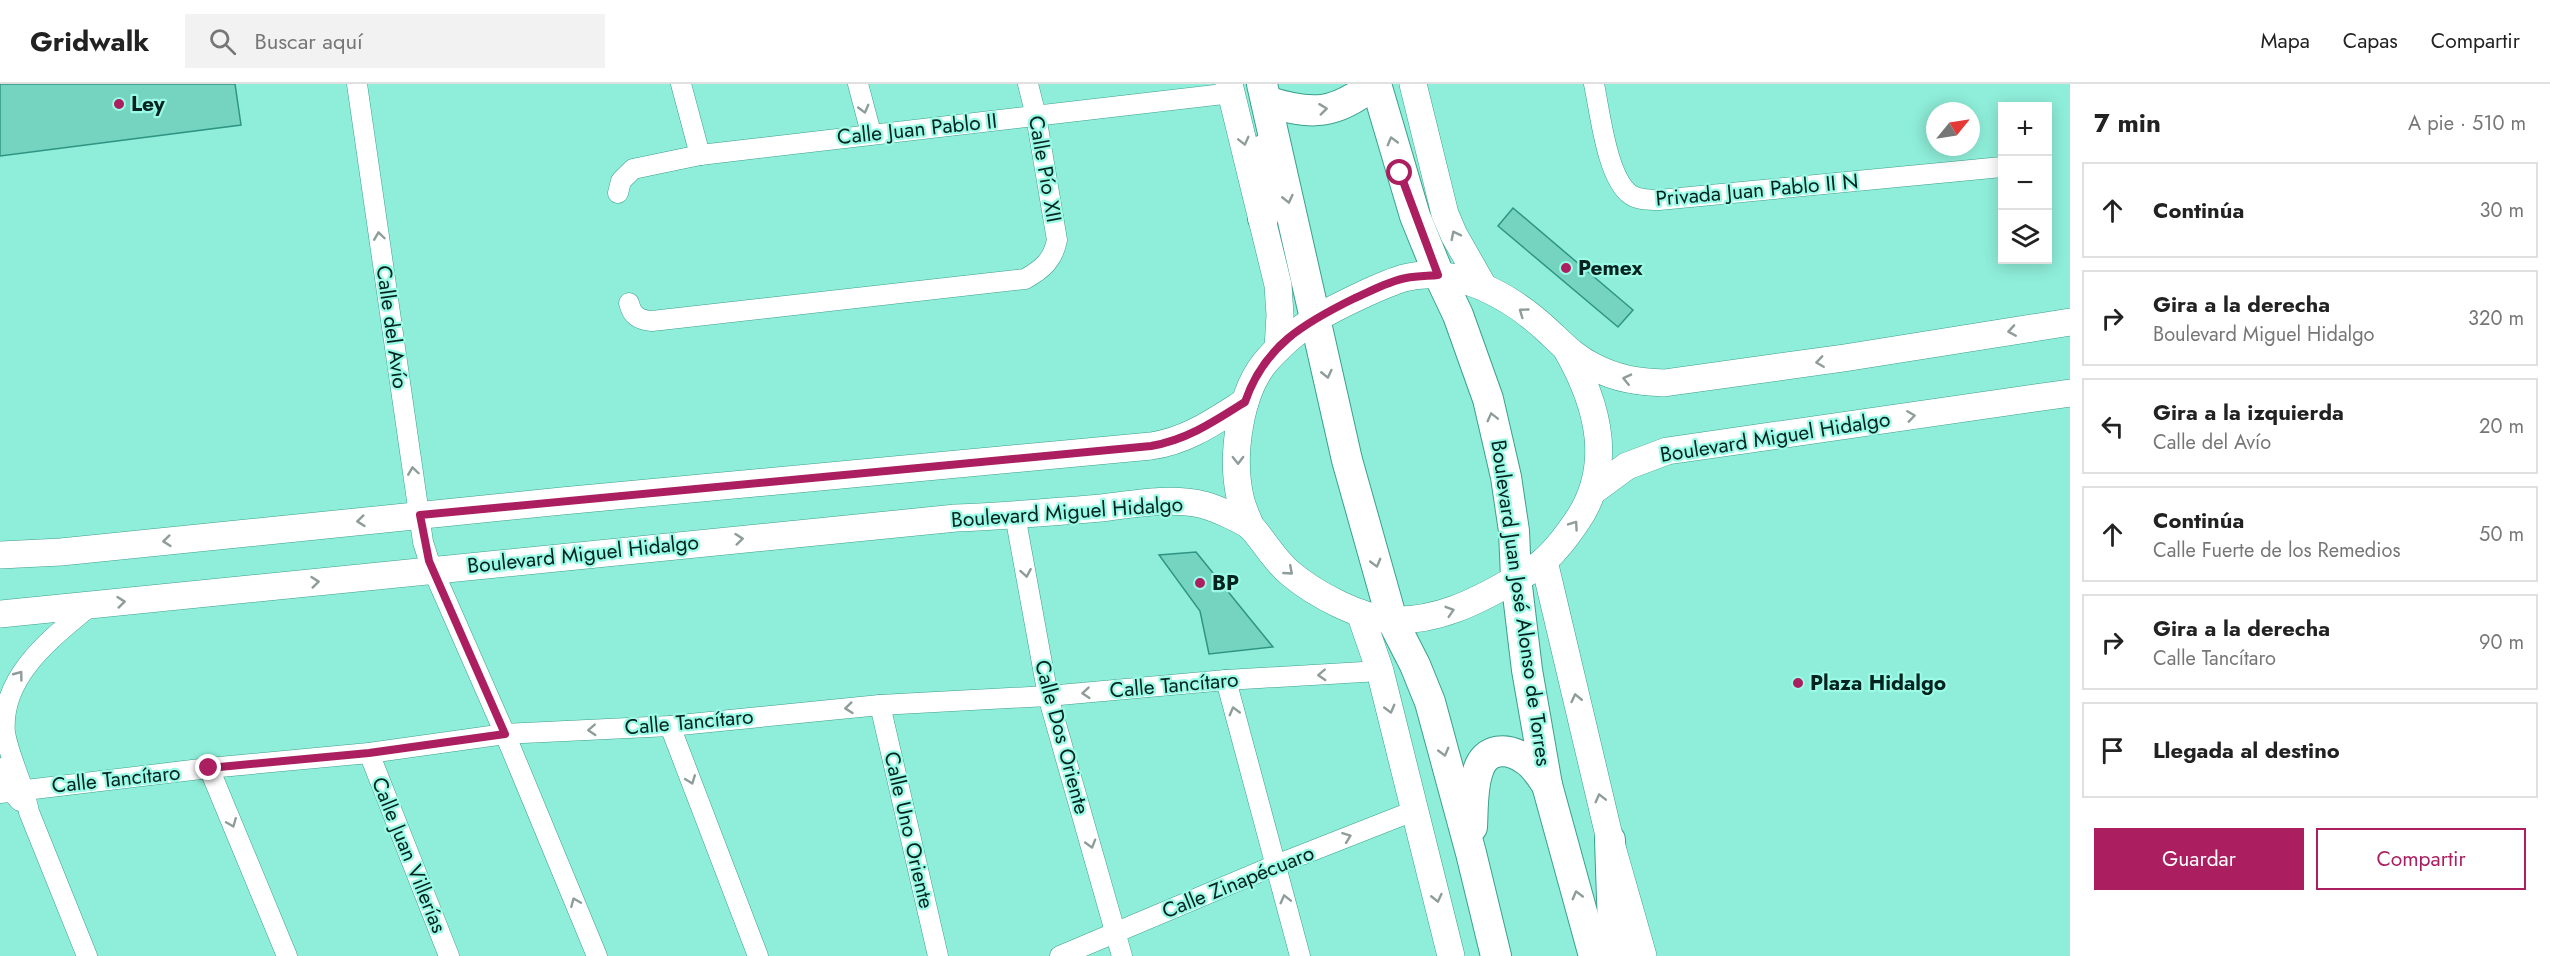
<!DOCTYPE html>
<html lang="es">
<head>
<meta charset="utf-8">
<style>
  body { margin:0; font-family:Jost,sans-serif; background:#f2f2f2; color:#222 }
  .controls { position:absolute; right:18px; top:18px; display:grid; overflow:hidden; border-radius:0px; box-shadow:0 3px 15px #0003 }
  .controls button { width:54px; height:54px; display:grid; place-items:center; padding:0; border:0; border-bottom:2px solid #e0e0e0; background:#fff; color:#222; font:30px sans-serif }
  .compass { position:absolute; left:1926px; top:18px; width:54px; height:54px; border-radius:50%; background:#fff; box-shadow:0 3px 15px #0003; rotate:60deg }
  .stop { position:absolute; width:18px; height:18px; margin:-14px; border:4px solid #ab1f60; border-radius:50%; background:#fff }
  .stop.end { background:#ab1f60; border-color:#fff; box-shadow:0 2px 6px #0008 }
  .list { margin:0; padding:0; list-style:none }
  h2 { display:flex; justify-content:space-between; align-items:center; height:78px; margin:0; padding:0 24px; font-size:26px }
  h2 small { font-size:20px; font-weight:400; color:#767676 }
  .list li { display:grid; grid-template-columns:39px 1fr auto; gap:18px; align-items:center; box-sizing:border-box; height:96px; margin:0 12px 12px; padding:0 12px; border:2px solid #e0e0e0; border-radius:0px }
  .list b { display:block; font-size:22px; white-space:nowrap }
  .list p { margin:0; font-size:20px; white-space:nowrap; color:#767676 }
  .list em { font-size:20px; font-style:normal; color:#767676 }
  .actions { display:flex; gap:12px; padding:18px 24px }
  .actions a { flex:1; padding:14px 0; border:2px solid #ab1f60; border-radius:0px; text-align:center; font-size:21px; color:#ab1f60 }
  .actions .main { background:#ab1f60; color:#fff }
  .icon { flex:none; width:33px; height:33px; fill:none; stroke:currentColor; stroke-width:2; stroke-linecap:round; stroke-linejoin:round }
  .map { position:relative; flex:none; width:2070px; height:872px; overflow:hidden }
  header { display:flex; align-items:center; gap:36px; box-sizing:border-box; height:84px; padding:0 30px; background:#fff; border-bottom:2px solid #e0e0e0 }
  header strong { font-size:28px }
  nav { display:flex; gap:33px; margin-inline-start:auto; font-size:21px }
  .search { width:420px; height:54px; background:#f2f2f2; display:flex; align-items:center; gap:15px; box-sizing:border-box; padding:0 21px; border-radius:0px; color:#767676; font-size:22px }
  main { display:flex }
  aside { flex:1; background:#fff }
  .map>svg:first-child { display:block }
  .building { fill:#75d4c0; stroke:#2f9583; stroke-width:1.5 }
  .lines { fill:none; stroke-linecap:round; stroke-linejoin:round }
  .street-casing { stroke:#3c9f8d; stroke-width:21 }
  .secondary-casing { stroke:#3c9f8d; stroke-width:28 }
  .primary-casing { stroke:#3c9f8d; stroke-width:32 }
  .street { stroke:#fff; stroke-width:20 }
  .secondary { stroke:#fff; stroke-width:27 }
  .primary { stroke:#fff; stroke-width:30 }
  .oneway { stroke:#8e9c9a }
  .route { stroke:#ab1f60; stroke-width:8 }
  .poi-dot { fill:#ab1f60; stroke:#9bfbe6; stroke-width:2 }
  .labels { text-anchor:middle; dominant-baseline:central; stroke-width:4.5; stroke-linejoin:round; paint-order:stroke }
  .poi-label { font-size:21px; font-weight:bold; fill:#04231e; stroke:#9bfbe6; text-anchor:start }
  .street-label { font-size:21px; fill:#04231e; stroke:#9bfbe6 }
</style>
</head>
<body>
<header>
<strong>Gridwalk</strong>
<div class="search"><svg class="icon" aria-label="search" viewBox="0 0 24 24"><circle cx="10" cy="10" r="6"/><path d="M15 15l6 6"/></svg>Buscar aquí</div>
<nav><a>Mapa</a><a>Capas</a><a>Compartir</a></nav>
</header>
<main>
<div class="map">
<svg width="2070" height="872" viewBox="0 0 2070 872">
  <rect width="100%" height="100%" fill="#8eeed9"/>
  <g class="building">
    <path d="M0,0H235L241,41L0,72Z"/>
    <path d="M1513,124L1633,226L1618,243L1498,142Z"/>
    <path d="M1196,468L1251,536L1273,563L1209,570L1200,527L1159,471Z"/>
  </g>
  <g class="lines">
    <defs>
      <g id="street">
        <path d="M357,0L423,458L429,477L505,650L597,872"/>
        <path d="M681,0L700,71"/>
        <path d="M858,0L871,49"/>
        <path d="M1594,0C1600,28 1607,95 1631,111C1639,116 1649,116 1659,116L2002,83"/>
        <path d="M618,109L621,97L633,85L700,71L1232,9"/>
        <path d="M629,219C632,232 639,236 652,237L1025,195C1043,185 1053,176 1057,156L1036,32L1028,0"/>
        <path d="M1015,431L1048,612L1122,872"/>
        <path d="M1226,596L1300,872"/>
        <path d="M880,621L938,872"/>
        <path d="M670,642L758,872"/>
        <path d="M369,669L449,872"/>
        <path d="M0,684L12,708L20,717"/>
        <path d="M209,684L287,872"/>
        <path d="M0,709L209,684L369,669L505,650L670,642L880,621L1048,612L1226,596L1380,587"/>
        <path d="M87,872L29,728C24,701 10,676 5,649C0,592 53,553 90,522"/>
        <path d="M1060,872L1276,781L1416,726"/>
      </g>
      <g id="secondary">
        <path d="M1229,0L1278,201L1280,231L1278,265"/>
        <path d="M1413,0L1445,130L1454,151L1483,202"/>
        <path d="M1593,407L1627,382L1667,367L2070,309"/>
        <path d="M1251,443C1247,433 1242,423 1240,413C1231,372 1239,306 1269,274C1301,240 1320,231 1362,211C1375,205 1390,198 1404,194C1455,180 1512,213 1548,247C1563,261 1575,274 1594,283C1617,295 1639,298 1664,299L1844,274L2070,238"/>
        <path d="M0,471L61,468L562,417L1151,362C1187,357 1215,337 1245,318"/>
        <path d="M1544,477L1610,756L1643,872"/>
        <path d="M1360,529L1380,587L1451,872"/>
        <path d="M0,530L956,434C1005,432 1053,428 1101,424C1134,420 1171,413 1204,421C1215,424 1246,437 1253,445C1266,460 1275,477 1291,490C1315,510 1361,535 1393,536C1437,537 1474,519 1512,497C1523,491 1537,484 1546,475C1557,465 1566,453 1575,440C1615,384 1599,322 1567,266"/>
      </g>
      <g id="primary">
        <path d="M1262,0L1347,376L1392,536L1415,581L1430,618L1471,769L1496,872"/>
        <path d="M1376,0L1415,132L1439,191L1458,231L1488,315L1506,393L1514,447L1516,494L1527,586L1547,701L1594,872"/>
        <path d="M1266,17C1312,32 1335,31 1374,0"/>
        <path d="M1263,134L1265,65"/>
        <path d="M1472,743C1473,725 1472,704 1478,687C1485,663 1508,663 1526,676C1535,682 1541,692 1547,701"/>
        <path d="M1610,756L1614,872"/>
      </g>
    </defs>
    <use href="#street" class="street-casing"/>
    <use href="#secondary" class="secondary-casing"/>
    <use href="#primary" class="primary-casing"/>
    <use href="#street" class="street"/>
    <use href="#secondary" class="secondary"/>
    <use href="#primary" class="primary"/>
  </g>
  <defs><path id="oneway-chevron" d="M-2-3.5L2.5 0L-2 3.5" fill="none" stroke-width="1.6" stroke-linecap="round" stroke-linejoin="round" transform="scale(1.5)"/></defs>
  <g class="oneway">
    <use href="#oneway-chevron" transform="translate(864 25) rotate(75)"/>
    <use href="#oneway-chevron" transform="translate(1323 25) rotate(-7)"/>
    <use href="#oneway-chevron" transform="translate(1244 57) rotate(76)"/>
    <use href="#oneway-chevron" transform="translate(1392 57) rotate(-105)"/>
    <use href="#oneway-chevron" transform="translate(1288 115) rotate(77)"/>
    <use href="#oneway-chevron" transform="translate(1455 151) rotate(-117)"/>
    <use href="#oneway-chevron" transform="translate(379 152) rotate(-98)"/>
    <use href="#oneway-chevron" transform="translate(1523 228) rotate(-144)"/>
    <use href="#oneway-chevron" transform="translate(2012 247) rotate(171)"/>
    <use href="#oneway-chevron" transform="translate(1820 278) rotate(172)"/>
    <use href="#oneway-chevron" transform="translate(1327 290) rotate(77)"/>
    <use href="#oneway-chevron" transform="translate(1627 295) rotate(-167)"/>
    <use href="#oneway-chevron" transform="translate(1911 332) rotate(-8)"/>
    <use href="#oneway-chevron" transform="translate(1492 333) rotate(-104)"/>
    <use href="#oneway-chevron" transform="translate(1238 376) rotate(89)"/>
    <use href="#oneway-chevron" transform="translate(413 387) rotate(-98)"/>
    <use href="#oneway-chevron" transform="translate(361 437) rotate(174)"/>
    <use href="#oneway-chevron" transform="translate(1574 441) rotate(-55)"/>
    <use href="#oneway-chevron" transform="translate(739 455) rotate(-6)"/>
    <use href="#oneway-chevron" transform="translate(167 457) rotate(174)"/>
    <use href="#oneway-chevron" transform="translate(1376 479) rotate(75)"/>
    <use href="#oneway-chevron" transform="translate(1289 487) rotate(41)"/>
    <use href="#oneway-chevron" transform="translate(1026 489) rotate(80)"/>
    <use href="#oneway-chevron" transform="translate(315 498) rotate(-6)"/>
    <use href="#oneway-chevron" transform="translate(121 518) rotate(-6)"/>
    <use href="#oneway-chevron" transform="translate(1450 527) rotate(-17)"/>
    <use href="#oneway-chevron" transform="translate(19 591) rotate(-53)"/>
    <use href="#oneway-chevron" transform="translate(1322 591) rotate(177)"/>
    <use href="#oneway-chevron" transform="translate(1086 609) rotate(175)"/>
    <use href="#oneway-chevron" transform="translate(1576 614) rotate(-103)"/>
    <use href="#oneway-chevron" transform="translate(849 624) rotate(174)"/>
    <use href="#oneway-chevron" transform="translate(1390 625) rotate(75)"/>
    <use href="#oneway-chevron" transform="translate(1234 627) rotate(-105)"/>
    <use href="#oneway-chevron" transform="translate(592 646) rotate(177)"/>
    <use href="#oneway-chevron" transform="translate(1444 668) rotate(75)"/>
    <use href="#oneway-chevron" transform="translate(691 696) rotate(69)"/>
    <use href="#oneway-chevron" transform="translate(1600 714) rotate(-104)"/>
    <use href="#oneway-chevron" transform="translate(232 739) rotate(68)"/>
    <use href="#oneway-chevron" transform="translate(1347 753) rotate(-21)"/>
    <use href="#oneway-chevron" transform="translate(1091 760) rotate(74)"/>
    <use href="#oneway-chevron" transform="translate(1577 811) rotate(-105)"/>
    <use href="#oneway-chevron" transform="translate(1437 814) rotate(77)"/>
    <use href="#oneway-chevron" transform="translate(1285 815) rotate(-104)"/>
    <use href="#oneway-chevron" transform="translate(575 818) rotate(-113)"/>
  </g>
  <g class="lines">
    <path class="route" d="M209,684L369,669L505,650L429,477L420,431L1151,362C1187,356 1215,337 1245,318C1264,262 1304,239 1355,214C1371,207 1389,197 1406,194C1417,192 1428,192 1438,191L1400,89"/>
  </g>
  <g class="poi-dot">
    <circle cx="119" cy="20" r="6"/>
    <circle cx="1566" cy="184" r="6"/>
    <circle cx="1200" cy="499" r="6"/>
    <circle cx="1798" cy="599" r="6"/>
  </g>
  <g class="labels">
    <g class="poi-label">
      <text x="131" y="20">Ley</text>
      <text x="1578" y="184">Pemex</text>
      <text x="1212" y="499">BP</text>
      <text x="1810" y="599">Plaza Hidalgo</text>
    </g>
    <g class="street-label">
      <text transform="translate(917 45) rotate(-6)">Calle Juan Pablo II</text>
      <text transform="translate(1045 85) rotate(80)">Calle Pío XII</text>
      <text transform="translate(1757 106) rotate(-5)">Privada Juan Pablo II N</text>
      <text transform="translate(392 243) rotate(82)">Calle del Avío</text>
      <text transform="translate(1775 353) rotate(-9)">Boulevard Miguel Hidalgo</text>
      <text transform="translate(1067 428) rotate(-4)">Boulevard Miguel Hidalgo</text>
      <text transform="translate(583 470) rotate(-6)">Boulevard Miguel Hidalgo</text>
      <text transform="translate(1521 519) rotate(82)">Boulevard Juan José Alonso de Torres</text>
      <text transform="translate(1174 601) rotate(-5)">Calle Tancítaro</text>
      <text transform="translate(689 638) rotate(-5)">Calle Tancítaro</text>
      <text transform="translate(1062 653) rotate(75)">Calle Dos Oriente</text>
      <text transform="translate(116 695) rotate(-6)">Calle Tancítaro</text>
      <text transform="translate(909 746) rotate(77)">Calle Uno Oriente</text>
      <text transform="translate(409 771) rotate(68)">Calle Juan Villerías</text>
      <text transform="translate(1238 798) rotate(-22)">Calle Zinapécuaro</text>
    </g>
  </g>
</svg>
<div class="controls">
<button>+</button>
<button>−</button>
<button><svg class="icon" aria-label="layers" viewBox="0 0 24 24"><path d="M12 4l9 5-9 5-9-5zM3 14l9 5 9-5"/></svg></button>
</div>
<svg class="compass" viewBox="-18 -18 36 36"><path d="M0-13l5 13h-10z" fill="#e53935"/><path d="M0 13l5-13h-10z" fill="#767676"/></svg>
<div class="stop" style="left:1400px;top:89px"></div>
<div class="stop end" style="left:209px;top:684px"></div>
</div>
<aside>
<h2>7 min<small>A pie · 510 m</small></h2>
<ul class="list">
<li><svg class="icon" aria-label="ahead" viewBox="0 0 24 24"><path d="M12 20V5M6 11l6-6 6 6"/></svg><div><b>Continúa</b></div><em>30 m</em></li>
<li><svg class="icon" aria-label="right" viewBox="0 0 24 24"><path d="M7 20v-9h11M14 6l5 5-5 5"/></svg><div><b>Gira a la derecha</b><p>Boulevard Miguel Hidalgo</p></div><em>320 m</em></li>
<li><svg class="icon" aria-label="left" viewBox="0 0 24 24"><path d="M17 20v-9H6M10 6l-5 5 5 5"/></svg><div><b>Gira a la izquierda</b><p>Calle del Avío</p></div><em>20 m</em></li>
<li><svg class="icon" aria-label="ahead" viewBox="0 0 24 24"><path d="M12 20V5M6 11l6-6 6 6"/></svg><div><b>Continúa</b><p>Calle Fuerte de los Remedios</p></div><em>50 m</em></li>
<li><svg class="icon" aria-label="right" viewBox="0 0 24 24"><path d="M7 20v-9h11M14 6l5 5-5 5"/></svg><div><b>Gira a la derecha</b><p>Calle Tancítaro</p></div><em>90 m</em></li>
<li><svg class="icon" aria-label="arrive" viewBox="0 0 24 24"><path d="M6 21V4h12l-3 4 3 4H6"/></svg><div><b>Llegada al destino</b></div></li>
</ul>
<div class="actions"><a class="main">Guardar</a><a>Compartir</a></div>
</aside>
</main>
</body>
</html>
